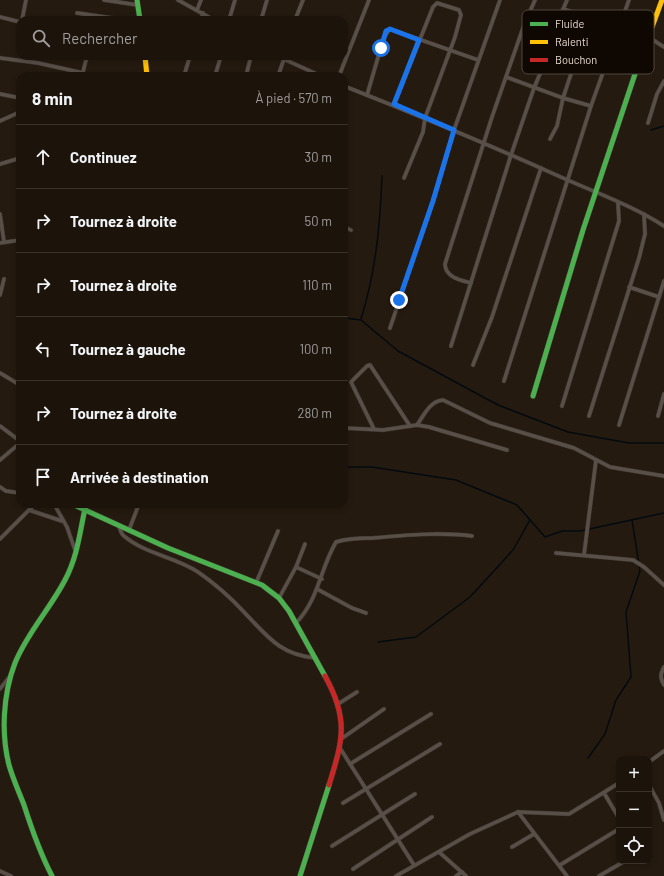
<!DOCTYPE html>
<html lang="fr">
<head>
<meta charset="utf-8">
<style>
  body { margin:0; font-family:Barlow,sans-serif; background:#251d14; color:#f1f3f6 }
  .controls { position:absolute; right:12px; bottom:12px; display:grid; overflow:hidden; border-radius:8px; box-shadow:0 2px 6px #0003 }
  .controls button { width:36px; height:36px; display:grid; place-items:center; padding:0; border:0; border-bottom:1px solid #3a332c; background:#1c140b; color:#f1f3f6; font:20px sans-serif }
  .stop { position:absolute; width:12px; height:12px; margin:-9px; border:3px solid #1a73e8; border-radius:50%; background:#fff }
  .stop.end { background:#1a73e8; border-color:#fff; box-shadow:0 1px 4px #0008 }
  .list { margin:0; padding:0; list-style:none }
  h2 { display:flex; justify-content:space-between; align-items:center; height:52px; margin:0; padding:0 16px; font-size:17px }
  h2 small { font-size:13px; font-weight:400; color:#a09e9d }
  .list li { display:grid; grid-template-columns:26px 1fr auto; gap:12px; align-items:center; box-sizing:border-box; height:64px; padding:0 16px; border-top:1px solid #3a332c }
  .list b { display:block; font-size:15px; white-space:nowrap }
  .list em { font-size:13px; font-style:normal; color:#a09e9d }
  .icon { flex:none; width:22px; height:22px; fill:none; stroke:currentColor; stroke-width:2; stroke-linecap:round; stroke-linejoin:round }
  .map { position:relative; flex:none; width:664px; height:876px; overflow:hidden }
  .search { position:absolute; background:#1c140b; box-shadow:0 2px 6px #0003; left:16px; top:16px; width:332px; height:44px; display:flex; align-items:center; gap:10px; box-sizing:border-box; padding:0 14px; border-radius:12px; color:#a09e9d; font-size:15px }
  .panel { position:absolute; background:#1c140b; box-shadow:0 2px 6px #0003; left:16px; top:72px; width:332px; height:436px; border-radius:12px }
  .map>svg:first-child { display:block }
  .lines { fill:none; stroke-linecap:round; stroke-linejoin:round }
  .stream { stroke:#030a10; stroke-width:1.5 }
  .street-casing { stroke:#3d352e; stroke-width:4.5 }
  .fast-casing { stroke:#3d352e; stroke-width:6 }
  .slow-casing { stroke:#3d352e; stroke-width:6 }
  .jam-casing { stroke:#3d352e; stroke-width:6 }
  .street { stroke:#584f48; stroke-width:3.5 }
  .fast { stroke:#4caf50; stroke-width:5 }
  .slow { stroke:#ffc107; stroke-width:5 }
  .jam { stroke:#c62828; stroke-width:5 }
  .route { stroke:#1a73e8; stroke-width:5 }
  .key { fill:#0f0702; stroke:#50463f; stroke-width:1 }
  .key-label { font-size:11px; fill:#e7dace }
</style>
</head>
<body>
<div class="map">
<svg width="664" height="876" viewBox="0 0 664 876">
  <rect width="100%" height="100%" fill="#251a0f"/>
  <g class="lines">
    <g class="stream">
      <path d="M651,130L664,126"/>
      <path d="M344,318L361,320L398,351L498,405L568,432L629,443H664"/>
      <path d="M361,319C376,271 380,226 382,176"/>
      <path d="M344,467H372L456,480L517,505L545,537L562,531H580L664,513"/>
      <path d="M378,642L416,637L470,597L513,550L530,520"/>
      <path d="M588,758L605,734L616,700L631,677L626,612L640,571L632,520"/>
    </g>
    <defs>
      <g id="street">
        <path d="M104,0L138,5"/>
        <path d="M178,0L214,20"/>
        <path d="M563,9L650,38L664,47"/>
        <path d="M197,10L201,0"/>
        <path d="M77,13L126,20"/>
        <path d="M0,17L20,22"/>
        <path d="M22,20L26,0"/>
        <path d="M201,20L203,13"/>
        <path d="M229,20L235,0"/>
        <path d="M261,20L267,0"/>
        <path d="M295,20L303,0"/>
        <path d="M277,56L321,76"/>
        <path d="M0,58L38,63L83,73"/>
        <path d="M82,76L87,56"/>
        <path d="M184,76L190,56"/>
        <path d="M215,76L221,56"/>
        <path d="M246,76L251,56"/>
        <path d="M278,76L284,59"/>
        <path d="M339,76L369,0"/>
        <path d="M506,77L563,98L591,106"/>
        <path d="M344,86C415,114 485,143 554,174C591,191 630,204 664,226"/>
        <path d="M0,94L20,98"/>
        <path d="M367,95L384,37L390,29L478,60"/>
        <path d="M394,104L433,7L437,3L459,10L461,15L455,37L425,118L423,132L404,178"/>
        <path d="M0,121L20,112"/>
        <path d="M648,123L657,94L664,81"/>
        <path d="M550,139L557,126L563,98L590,17"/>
        <path d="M0,164L20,158"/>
        <path d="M0,214L4,242"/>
        <path d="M344,227L351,230"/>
        <path d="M0,243L20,240"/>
        <path d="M471,283C460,280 445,277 445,264L492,117L524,25L535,0"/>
        <path d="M629,287L659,297"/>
        <path d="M0,295L4,279"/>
        <path d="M390,328L433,201L454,130L500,0"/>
        <path d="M451,346L511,155L534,88L545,62L556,26L567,0"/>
        <path d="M473,365L492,317L541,168"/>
        <path d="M0,373L20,385"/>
        <path d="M504,381L591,106L629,0"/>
        <path d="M562,406L619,221L618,203"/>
        <path d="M589,416L639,258L645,234L644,214"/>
        <path d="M658,416L664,394"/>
        <path d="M417,425C424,415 430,401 443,400L490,423L574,448L610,467L664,476"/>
        <path d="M619,425L664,281"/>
        <path d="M0,426L20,441"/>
        <path d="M344,428L383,430L417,425L429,427L507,450"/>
        <path d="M374,429L351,382L367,366L370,365L410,426"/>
        <path d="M0,460L20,443"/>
        <path d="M0,487L6,491L20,493"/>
        <path d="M54,504L67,527L76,553"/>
        <path d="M29,510L62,521"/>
        <path d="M119,526C120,529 121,534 124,536C145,554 176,557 198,572C214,583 231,598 244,612C267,636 280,655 316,658"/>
        <path d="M129,530L139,504"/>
        <path d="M0,539L35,504"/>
        <path d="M556,553L633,560L644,567L664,585"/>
        <path d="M584,555L596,460"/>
        <path d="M296,567L322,579"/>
        <path d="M256,583L278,531"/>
        <path d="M317,589L352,608L366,613"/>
        <path d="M279,598L296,567L305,544"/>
        <path d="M296,623C319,599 320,569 336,542C348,538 361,538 373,538C406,535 439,532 472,536"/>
        <path d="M664,667C660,674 660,678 664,685"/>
        <path d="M0,689L10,676"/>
        <path d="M338,704L357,692"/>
        <path d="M341,739L384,709"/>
        <path d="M340,748L414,865"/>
        <path d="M649,762L664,751"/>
        <path d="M350,764L431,714"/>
        <path d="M649,785L659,803L664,820"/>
        <path d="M604,793L619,818"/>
        <path d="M343,803L440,744"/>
        <path d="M518,812L567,876"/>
        <path d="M332,846L415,794"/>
        <path d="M512,847L534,834"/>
        <path d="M439,852L466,876"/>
        <path d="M560,865L619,829"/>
        <path d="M353,869L432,817"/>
        <path d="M0,871L11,876"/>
        <path d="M396,876L470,834L518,812L569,814L619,783"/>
        <path d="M456,876L462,872"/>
        <path d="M599,876L625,861"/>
      </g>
      <g id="fast">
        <path d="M137,0L140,20"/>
        <path d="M533,396L583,230L638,65"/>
        <path d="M72,504L168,548L262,585L279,598L289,611L325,676"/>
        <path d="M52,876C40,853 32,830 24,805C19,792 13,779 9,765C1,734 3,694 15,663C27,633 50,609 65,580C78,556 80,530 86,504"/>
        <path d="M300,876L329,785"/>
      </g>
      <g id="slow">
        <path d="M145,56L147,76"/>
        <path d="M638,65L662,0"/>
      </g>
      <path id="jam" d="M325,676C349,719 343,740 329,785"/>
    </defs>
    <use href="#street" class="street-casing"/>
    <use href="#fast" class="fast-casing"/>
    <use href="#slow" class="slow-casing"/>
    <use href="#jam" class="jam-casing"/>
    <use href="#street" class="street"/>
    <use href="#fast" class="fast"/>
    <use href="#slow" class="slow"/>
    <use href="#jam" class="jam"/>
  </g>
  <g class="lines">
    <path class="route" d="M381,48L386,31L390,29L419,40L394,104L454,130L433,201L399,300"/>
  </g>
  <rect x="522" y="10" width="132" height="64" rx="6" class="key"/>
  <rect x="530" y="22" width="18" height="4" fill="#4caf50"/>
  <rect x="530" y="40" width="18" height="4" fill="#ffc107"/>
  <rect x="530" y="58" width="18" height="4" fill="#c62828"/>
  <g class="key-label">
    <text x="555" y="28">Fluide</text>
    <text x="555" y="46">Ralenti</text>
    <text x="555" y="64">Bouchon</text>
  </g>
</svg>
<div class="controls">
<button>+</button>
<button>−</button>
<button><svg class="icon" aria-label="locate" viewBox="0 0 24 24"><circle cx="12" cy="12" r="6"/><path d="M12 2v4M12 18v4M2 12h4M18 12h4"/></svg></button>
</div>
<div class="stop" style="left:381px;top:48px"></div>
<div class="stop end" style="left:399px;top:300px"></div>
<div class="search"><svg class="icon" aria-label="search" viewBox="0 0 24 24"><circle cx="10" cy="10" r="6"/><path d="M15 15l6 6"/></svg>Rechercher</div>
<section class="panel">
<h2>8 min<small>À pied · 570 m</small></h2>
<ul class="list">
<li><svg class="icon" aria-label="ahead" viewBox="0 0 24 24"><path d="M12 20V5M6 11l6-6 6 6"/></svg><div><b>Continuez</b></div><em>30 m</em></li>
<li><svg class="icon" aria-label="right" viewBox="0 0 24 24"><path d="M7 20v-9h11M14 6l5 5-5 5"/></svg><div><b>Tournez à droite</b></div><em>50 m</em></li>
<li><svg class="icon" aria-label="right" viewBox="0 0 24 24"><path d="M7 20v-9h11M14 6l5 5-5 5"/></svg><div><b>Tournez à droite</b></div><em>110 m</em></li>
<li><svg class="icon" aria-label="left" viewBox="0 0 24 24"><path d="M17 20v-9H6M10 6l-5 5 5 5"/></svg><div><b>Tournez à gauche</b></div><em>100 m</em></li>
<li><svg class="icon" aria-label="right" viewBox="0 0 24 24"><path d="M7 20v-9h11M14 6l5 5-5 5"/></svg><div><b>Tournez à droite</b></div><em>280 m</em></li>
<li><svg class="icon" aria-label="arrive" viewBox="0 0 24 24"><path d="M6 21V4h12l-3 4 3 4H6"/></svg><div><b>Arrivée à destination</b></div></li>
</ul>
</section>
</div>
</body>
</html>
